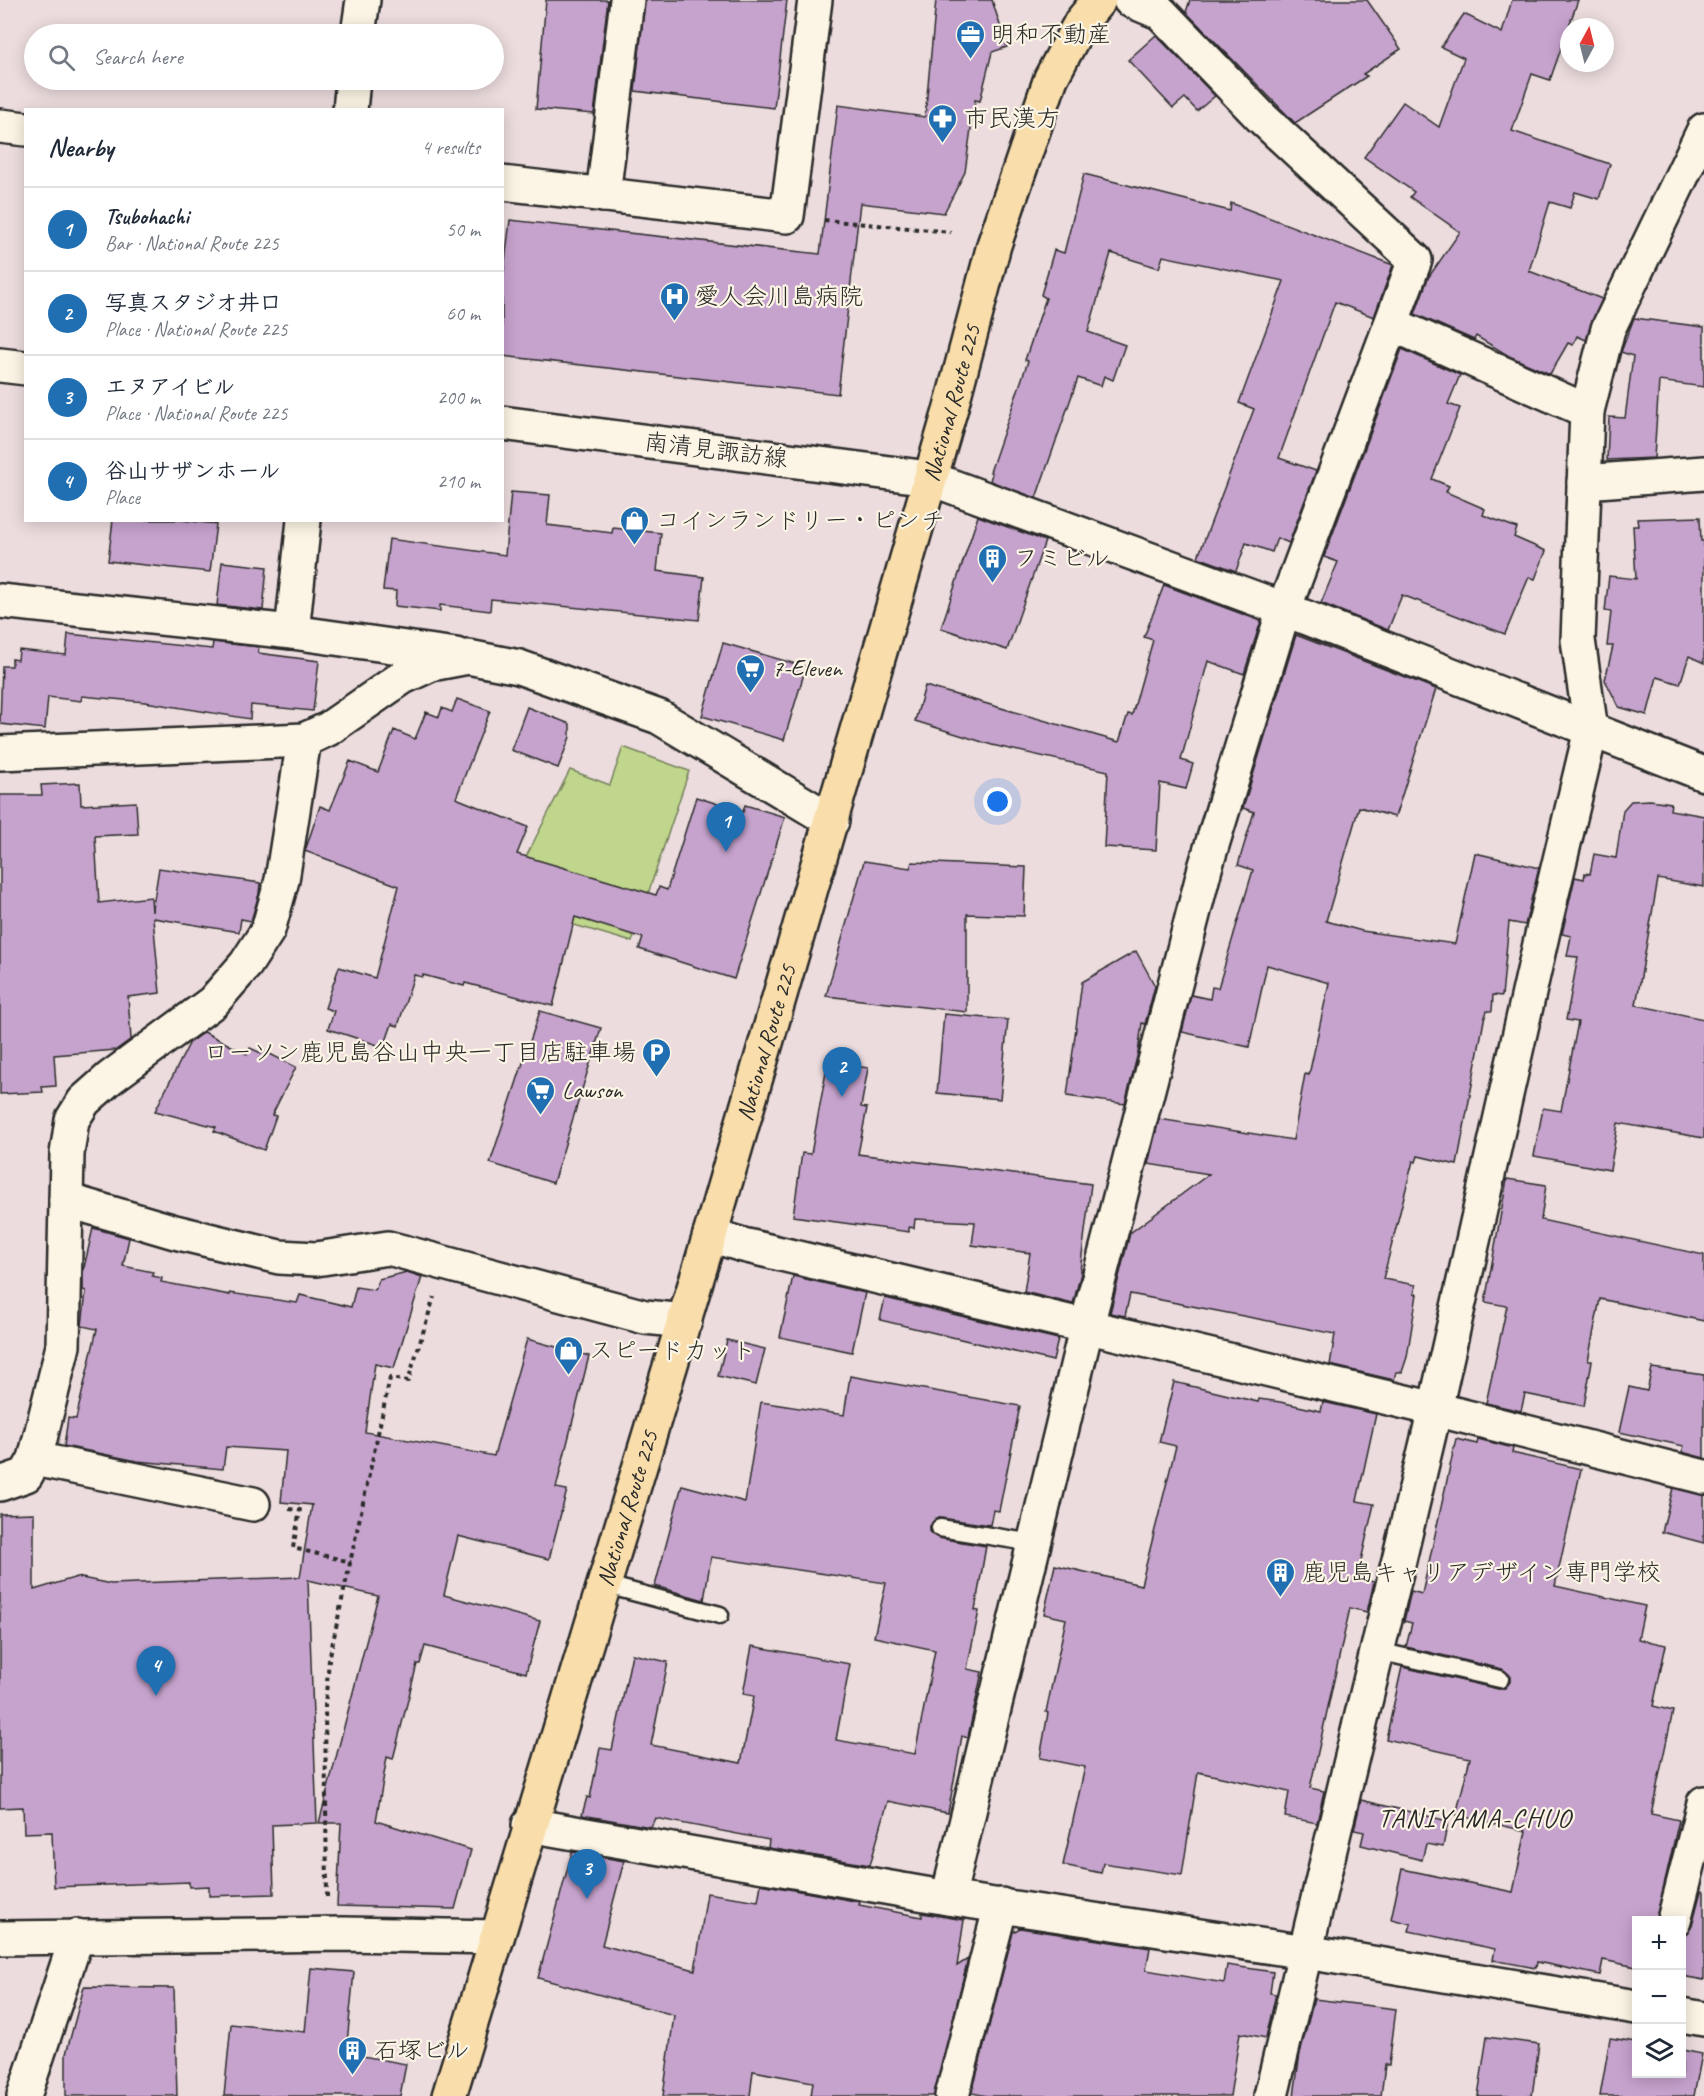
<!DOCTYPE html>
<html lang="en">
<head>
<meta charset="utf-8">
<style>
  body { margin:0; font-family:Caveat,"Klee One",sans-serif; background:#f2f2f3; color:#1f2937 }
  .controls { position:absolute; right:18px; bottom:18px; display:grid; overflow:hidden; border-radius:0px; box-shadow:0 3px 15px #0003 }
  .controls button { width:54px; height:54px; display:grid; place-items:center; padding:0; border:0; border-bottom:2px solid #e0e1e3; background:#fff; color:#1f2937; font:30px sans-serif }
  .compass { position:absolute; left:1560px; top:18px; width:54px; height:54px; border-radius:50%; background:#fff; box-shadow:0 3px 15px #0003; rotate:7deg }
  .you { position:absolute; left:998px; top:802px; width:21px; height:21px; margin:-15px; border:4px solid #fff; border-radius:50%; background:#1a73e8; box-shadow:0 0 0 9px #1a73e833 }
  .badge { display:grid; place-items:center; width:39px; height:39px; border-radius:50%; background:#1f6fb2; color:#fff; font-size:20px; font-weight:700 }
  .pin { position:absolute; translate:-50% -50px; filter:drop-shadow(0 2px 3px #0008) }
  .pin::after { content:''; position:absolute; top:32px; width:21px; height:18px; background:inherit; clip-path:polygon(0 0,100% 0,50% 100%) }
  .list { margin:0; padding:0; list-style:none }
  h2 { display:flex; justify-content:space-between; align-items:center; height:78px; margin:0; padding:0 24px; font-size:26px }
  h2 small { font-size:20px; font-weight:400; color:#747a83 }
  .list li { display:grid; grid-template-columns:39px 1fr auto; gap:18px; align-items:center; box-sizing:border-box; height:84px; padding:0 24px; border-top:2px solid #e0e1e3 }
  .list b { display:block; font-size:22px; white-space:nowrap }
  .list p { margin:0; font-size:20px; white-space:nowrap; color:#747a83 }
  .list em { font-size:20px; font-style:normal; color:#747a83 }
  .icon { flex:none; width:33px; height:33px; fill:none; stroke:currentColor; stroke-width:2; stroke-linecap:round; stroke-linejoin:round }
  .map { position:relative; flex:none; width:1704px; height:2096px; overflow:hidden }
  .search { position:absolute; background:#fff; box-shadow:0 3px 15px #0003; left:24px; top:24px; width:480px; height:66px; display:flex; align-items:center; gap:15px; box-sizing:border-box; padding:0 21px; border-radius:33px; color:#747a83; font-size:22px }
  .panel { position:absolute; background:#fff; box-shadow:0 3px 15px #0003; left:24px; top:108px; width:480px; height:414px; border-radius:0px }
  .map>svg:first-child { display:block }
  .green { fill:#bfd68c; stroke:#75805c; stroke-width:1.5 }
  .building { fill:#c6a3cd; stroke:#2b2b2b; stroke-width:1.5 }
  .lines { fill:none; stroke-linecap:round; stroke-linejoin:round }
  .lane-casing { stroke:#2b2b2b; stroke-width:21 }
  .street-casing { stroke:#2b2b2b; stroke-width:38 }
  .secondary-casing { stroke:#2b2b2b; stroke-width:38 }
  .highway-casing { stroke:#2b2b2b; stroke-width:38 }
  .path { stroke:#2b2b2b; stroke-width:4; stroke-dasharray:4.5 4.5; stroke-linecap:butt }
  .lane { stroke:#fcf5e5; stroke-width:16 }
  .street { stroke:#fcf5e5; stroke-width:33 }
  .secondary { stroke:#fcf5e5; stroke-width:33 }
  .highway { stroke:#f9deab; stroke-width:33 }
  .labels { text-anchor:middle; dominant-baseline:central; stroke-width:4.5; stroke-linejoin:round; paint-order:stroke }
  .poi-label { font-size:24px; fill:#2b2b2b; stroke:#fcf5e5; text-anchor:start }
  .street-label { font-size:24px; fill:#2b2b2b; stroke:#fcf5e5 }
  .quarter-label { font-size:27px; letter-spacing:1.5px; fill:#2b2b2b; stroke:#fcf5e5 }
</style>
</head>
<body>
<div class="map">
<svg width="1704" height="2096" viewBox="0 0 1704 2096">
  <rect width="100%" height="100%" fill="#ecdcde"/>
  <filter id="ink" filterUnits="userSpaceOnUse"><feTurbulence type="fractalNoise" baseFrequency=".0167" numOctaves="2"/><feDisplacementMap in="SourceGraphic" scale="12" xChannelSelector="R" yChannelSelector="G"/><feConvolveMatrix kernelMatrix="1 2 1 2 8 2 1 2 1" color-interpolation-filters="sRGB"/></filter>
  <g filter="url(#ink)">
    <path class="green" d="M623,747L689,771L632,942L517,908L522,865L570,770L610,785Z"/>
    <g class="building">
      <path d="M546,0H608L594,114L536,109Z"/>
      <path d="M645,0H787L774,108L635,91Z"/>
      <path d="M936,0H992L1007,47L992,52L980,101L975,100L965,172L944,213L860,203L838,394L502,356V286L510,220L820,254L838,105L925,117Z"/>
      <path d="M1190,0H1367L1401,49L1363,74L1367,76L1295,123L1186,12Z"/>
      <path d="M1512,0H1578L1550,80L1532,74L1512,131L1610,164L1599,199L1575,192L1570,208L1550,202L1529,271L1602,299L1586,340L1577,336L1573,345L1568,343L1550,374L1509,356L1476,336L1474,340L1415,314L1428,278L1460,232L1410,197L1414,192L1364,157L1403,102L1439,127L1464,58L1441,47L1464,14L1502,33Z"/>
      <path d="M1156,35L1215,96L1197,111L1185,98L1173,108L1128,60Z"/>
      <path d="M1084,174L1230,211L1231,203L1393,265L1374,317L1335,302L1279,458L1316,471L1289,543L1277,538L1272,552L1246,543L1236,571L1198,557L1254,409L1239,403L1284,281L1163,256L1159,268L1111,253L1088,332L1125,345L1113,380L1104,376L1101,386L1078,378L1036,498L990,481L992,473L990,472L1028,361L1025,360L1046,298L1041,295L1054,250L1064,253Z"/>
      <path d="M1634,318L1704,327V387L1659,381L1654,458L1607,460L1609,417L1625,418L1633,356L1621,352Z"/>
      <path d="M1402,349L1460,375L1448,404L1460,408L1432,479L1449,486L1446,492L1485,509L1483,515L1517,528L1514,537L1546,551L1535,579L1529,577L1505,634L1402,595L1388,630L1321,603L1338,562L1324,557Z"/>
      <path d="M511,492L550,495L547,525L612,533L613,528L661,533L657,571L704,577L699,620L491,599L490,611L440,605V611L395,606L396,591L383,590L389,539L505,555Z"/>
      <path d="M978,516L1045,541L1007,650L941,628Z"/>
      <path d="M1700,517L1701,541H1704V663L1689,656L1680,684L1657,677L1647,715L1619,707L1605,680L1613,646H1607L1611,612L1605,611L1609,576L1636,579L1633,526H1638L1637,519Z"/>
      <path d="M113,520H181L216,524L210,572L108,561Z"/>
      <path d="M222,562L267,567L263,610L217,605Z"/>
      <path d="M1164,585L1261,621L1244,674L1208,661L1181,760L1193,764L1186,789L1160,783L1156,850L1104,847L1108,771L992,745L915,721L925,686L1119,742L1128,714L1132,715L1153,640L1144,637Z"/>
      <path d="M68,634L212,649L213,642L259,647L258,653L319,661L313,711L251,705L250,719L145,702L82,696L81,701L48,697L45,729L0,724L2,666H12V659L18,660L19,650L66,655Z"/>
      <path d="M1296,635L1436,689L1395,817L1359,807L1326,921L1362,931L1455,944L1475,853L1539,868L1525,925L1509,922L1502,996L1493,995L1492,1011H1487L1484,1020L1457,1165L1418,1156L1416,1162L1413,1161L1383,1279L1416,1285L1414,1294H1417L1407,1357L1402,1372H1396L1394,1380L1330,1365L1335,1334L1130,1294L1125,1316L1110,1313L1130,1233L1209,1174L1148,1164L1159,1119L1293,1140L1305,1074L1309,1075L1329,983L1267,965L1249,1047L1182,1032L1191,995L1210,999L1212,987L1218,988L1253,870L1238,865L1254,812L1243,808Z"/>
      <path d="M723,643L806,667L784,740L702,716Z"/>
      <path d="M457,699L490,711L456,798L528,827L517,854L656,895L659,887L667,890L696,797L743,812L745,805L785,817L734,979L639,949L643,938L575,917L553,1006L465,983L464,986L423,975L422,977L414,975L398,1026L392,1024L384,1047L328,1029L334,1011L325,1008L339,967L375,978L399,886L305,851L320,806L330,810L350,761L378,772L394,730L415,739L426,712L439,717L442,708L452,712Z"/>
      <path d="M527,707L570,724V737L558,768L511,750Z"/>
      <path d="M80,783L81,805L136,802L138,834L95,836L99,903L151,897L152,912L159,868L260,883L259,894L251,921L241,919L239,932L153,918L160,993L128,997L131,1039L116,1050L54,1055L56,1086L42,1087L43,1092L0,1094V795H42L41,785Z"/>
      <path d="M1650,800L1671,803L1670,810L1704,816V887L1658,879L1636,1005L1704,1019V1138L1618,1123L1610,1170L1534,1156L1543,1108L1561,1111L1578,1022L1566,1020L1578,957L1567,956L1571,936L1562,934L1575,877L1584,879L1585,873L1590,874L1594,854L1616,858L1623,810L1631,801Z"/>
      <path d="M864,861L910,868L912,862L1026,867L1024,916L967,914V1012L826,996Z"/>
      <path d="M1136,951L1155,986L1145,1024L1142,1023L1138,1053L1125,1104L1067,1096L1082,982Z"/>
      <path d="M540,1011L601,1028L553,1183L490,1163Z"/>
      <path d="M944,1014L1008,1020L1000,1099L937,1093Z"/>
      <path d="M204,1032L247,1054L250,1048L261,1053L262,1050L296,1067L272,1115L276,1116L264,1150L214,1131L216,1127L155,1111L190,1042Z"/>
      <path d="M828,1061L868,1068L861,1107L867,1108L858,1154L1091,1184L1080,1271L1082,1269L1073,1304L1024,1292L1030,1253L972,1245L975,1222L915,1219L914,1228L909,1227V1232L793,1216L802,1153L811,1154Z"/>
      <path d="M1507,1179L1546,1185L1541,1220L1704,1255V1321L1600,1299L1588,1361H1592L1584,1406L1525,1394L1521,1411L1486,1403L1507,1306L1485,1302Z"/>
      <path d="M93,1228L129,1238L123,1266L153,1272L152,1276L162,1278L161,1282L230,1295V1293L297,1303L300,1295L351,1307L356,1287L375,1290L379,1279L407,1272L422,1277L394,1368L375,1364L365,1432L494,1456L527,1339L589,1356L556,1488L567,1490L549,1559L458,1536L444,1595L540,1621L526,1673L425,1646L420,1664H417L393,1759L387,1757L376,1821L471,1850L455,1909L337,1906L341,1823H319L378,1596L308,1580L317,1823L272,1825L274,1894L209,1896V1886L189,1887V1882L54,1887L52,1832L24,1833L23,1807L0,1808V1514L34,1513V1590L77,1577L111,1584L300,1577L312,1505L281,1502L286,1451L226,1447L223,1469L137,1461L64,1446L68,1418L76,1419L97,1329L82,1326L86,1291L83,1290V1272Z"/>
      <path d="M793,1276L865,1293L852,1352L780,1337Z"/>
      <path d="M885,1298L1058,1339L1053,1361L880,1320Z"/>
      <path d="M727,1340L765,1349L756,1385L718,1376Z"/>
      <path d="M1652,1368L1704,1375V1458L1682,1452L1684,1446L1619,1432L1629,1387L1647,1391Z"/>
      <path d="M850,1376L1020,1406L999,1511L993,1510L990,1525L941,1518H936L930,1526V1532L938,1538L986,1546L975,1610L979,1611L967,1669L982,1672L968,1737L962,1736L948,1813L888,1801L870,1865L768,1848L769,1840L655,1818L651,1827L582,1815L587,1797L590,1798L600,1748L612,1750L632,1654L668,1662L651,1745L741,1763L754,1696L743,1694L752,1646L850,1664L836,1740L915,1754L935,1650L874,1637L886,1583L711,1557L704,1600L655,1586L682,1485L745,1502L761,1402L844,1415Z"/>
      <path d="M1174,1382L1258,1402L1259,1399L1280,1402L1321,1411L1323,1402L1376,1414L1357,1501L1374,1504L1357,1578L1374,1582L1367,1612L1350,1608L1310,1788L1324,1791L1317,1823L1285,1817L1289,1792L1198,1772L1182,1875L1103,1863L1101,1873L1063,1865L1085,1767L1040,1758L1048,1713L1046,1712L1066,1619L1044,1614L1055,1565L1141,1585L1176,1446L1159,1442Z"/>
      <path d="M1456,1439L1477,1444L1478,1439L1513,1448L1512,1453L1581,1469L1555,1586L1645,1606L1638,1639L1666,1645L1653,1706L1673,1711L1651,1814L1679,1820L1656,1920H1636V1967L1603,1960L1600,1975L1537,1962L1536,1968L1493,1960L1495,1949L1409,1931L1411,1924L1391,1919L1402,1869L1513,1892L1526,1831L1456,1815L1470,1758L1386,1739L1402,1667L1498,1689H1504L1510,1682V1675L1502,1669L1406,1647L1412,1623L1404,1621L1411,1591L1422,1594Z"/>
      <path d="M1673,1488L1704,1495V1543L1662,1532Z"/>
      <path d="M1361,1800L1448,1821L1443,1847L1426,1844L1422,1860L1361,1845L1364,1832L1354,1830Z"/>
      <path d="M572,1852L624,1861L602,1945L695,1970L707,1893L758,1901L761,1884L860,1902L859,1905L922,1917V1913L964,1920L957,1966L968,1959L934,2096H811L813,2082L753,2071L750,2096H663L674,2015L538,1978Z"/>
      <path d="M1701,1891L1704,1892V1980L1682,1976V1937L1692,1925Z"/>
      <path d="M1020,1928L1150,1948L1146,1970L1224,1983L1227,1965L1273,1972L1270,1993L1276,1994L1266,2038L1240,2033L1230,2096H987L972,2093L1013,1932Z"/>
      <path d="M311,1968L354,1972L346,2053L406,2064L400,2096H224L231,2024L305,2032Z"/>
      <path d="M84,1987L174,1988L177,2096H66V2054Z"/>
      <path d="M1314,1999L1396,2009L1389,2065H1385L1381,2096H1294L1300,2053Z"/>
      <path d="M1487,2037L1539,2044L1532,2096H1478Z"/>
      <path d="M1610,2038L1636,2042V2073H1682V2050L1702,2054L1694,2096H1600Z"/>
    </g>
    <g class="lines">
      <defs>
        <g id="lane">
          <path d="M940,1528L1034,1543"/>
          <path d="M603,1584L720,1615"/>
          <path d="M1378,1651L1500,1679"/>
        </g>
        <g id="street">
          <path d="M0,126L26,129"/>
          <path d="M502,183L787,216L815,0"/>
          <path d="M603,195L627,0"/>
          <path d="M1392,324L1587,411"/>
          <path d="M929,478L1284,609L1704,774"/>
          <path d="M1584,482L1704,473"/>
          <path d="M0,601L292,632L304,520"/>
          <path d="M292,632L456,655"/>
          <path d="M0,753L304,740L328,729L403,677L431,664L468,657L519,667L659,717L832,821"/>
          <path d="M66,1200L175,1232L279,1257L316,1259L388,1248L645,1317L685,1321"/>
          <path d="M710,1235L743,1245L1435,1409L1704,1477"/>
          <path d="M35,1459L253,1504"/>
          <path d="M0,1484L26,1475L35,1459L63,1346L67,1154L72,1120L84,1101L110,1078L213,1002L246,964L268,930L282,880L304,740"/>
          <path d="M529,1825L948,1898L1306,1952L1636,2007"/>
          <path d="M948,1898L1087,1325L1205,868L1284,609L1415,260L1261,117L1161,13L1130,0"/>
          <path d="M1674,1920L1704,1803"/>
          <path d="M1682,2015L1704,2019"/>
          <path d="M24,2096L77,1936"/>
          <path d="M952,2096L1001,1905"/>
          <path d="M1271,2096L1435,1409L1543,931L1591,730L1578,640L1587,411L1608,329L1704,130"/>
        </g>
        <g id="secondary">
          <path d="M358,34L363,0"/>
          <path d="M350,110L353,80"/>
          <path d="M0,365L26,368"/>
          <path d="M502,423L929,478"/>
          <path d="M0,1938L344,1934L497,1937"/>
        </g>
        <g id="highway">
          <path id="s1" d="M449,2096L710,1235L950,411L994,245L1051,78L1081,22L1099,0"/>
        </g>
      </defs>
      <use href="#lane" class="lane-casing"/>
      <use href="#street" class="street-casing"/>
      <use href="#secondary" class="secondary-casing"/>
      <use href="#highway" class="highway-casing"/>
      <g class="path">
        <path d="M824,220L951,232"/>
        <path d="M289,1509L300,1510L293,1548L351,1562"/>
        <path d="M327,1897L325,1705L329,1660L390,1378L408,1381L434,1297"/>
      </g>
      <use href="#lane" class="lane"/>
      <use href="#street" class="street"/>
      <use href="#secondary" class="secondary"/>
      <use href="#highway" class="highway"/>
    </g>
  </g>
  <defs>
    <symbol id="office-pin" viewBox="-11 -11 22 30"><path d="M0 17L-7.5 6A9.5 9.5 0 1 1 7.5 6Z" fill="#1f6fb2" stroke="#fcf5e5"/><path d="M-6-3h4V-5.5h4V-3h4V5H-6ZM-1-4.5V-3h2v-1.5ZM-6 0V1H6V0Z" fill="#fff"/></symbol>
    <symbol id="pharmacy-pin" viewBox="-11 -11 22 30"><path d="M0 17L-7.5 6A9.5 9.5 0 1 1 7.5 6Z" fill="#1f6fb2" stroke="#fcf5e5"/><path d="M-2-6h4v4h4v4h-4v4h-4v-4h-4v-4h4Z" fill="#fff"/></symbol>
    <symbol id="hospital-pin" viewBox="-11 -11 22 30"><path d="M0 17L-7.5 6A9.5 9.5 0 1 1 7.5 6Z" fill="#1f6fb2" stroke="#fcf5e5"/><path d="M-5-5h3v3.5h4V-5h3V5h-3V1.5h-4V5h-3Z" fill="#fff"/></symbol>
    <symbol id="shop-pin" viewBox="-11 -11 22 30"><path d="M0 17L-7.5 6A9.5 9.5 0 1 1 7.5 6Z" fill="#1f6fb2" stroke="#fcf5e5"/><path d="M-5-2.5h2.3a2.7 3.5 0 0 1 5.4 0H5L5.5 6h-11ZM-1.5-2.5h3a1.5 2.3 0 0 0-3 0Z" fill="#fff"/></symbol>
    <symbol id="building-pin" viewBox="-11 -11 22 30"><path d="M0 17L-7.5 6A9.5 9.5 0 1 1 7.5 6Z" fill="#1f6fb2" stroke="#fcf5e5"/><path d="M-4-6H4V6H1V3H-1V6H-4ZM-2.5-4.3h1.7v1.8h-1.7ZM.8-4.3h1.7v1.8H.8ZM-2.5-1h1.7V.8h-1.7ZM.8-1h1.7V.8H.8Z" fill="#fff"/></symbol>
    <symbol id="supermarket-pin" viewBox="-11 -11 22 30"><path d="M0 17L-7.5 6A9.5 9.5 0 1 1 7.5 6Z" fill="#1f6fb2" stroke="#fcf5e5"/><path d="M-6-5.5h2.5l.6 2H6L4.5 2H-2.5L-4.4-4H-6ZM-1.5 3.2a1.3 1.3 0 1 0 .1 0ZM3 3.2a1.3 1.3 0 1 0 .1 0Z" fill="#fff"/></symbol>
    <symbol id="parking-pin" viewBox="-11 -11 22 30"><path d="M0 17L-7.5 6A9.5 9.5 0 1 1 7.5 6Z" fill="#1f6fb2" stroke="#fcf5e5"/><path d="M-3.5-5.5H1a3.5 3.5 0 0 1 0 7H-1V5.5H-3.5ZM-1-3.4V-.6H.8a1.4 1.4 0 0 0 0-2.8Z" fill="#fff"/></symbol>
  </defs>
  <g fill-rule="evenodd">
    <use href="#office-pin" x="954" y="18" width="33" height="45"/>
    <use href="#pharmacy-pin" x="926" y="102" width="33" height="45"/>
    <use href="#hospital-pin" x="658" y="280" width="33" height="45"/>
    <use href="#shop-pin" x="618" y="504" width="33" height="45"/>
    <use href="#building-pin" x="976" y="542" width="33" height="45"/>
    <use href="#supermarket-pin" x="734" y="652" width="33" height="45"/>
    <use href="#parking-pin" x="640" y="1036" width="33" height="45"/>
    <use href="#supermarket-pin" x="524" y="1074" width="33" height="45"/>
    <use href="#shop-pin" x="552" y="1334" width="33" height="45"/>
    <use href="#building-pin" x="1264" y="1556" width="33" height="45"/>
    <use href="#building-pin" x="336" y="2034" width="33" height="45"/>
  </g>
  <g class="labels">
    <g class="poi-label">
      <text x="991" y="34">明和不動産</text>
      <text x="964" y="118">市民漢方</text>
      <text x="695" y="296">愛人会川島病院</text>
      <text x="656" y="520">コインランドリー・ピンチ</text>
      <text x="1014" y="558">フミビル</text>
      <text x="772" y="668">7-Eleven</text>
      <text x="636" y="1052" text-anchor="end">ローソン鹿児島谷山中央一丁目店駐車場</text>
      <text x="562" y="1090">Lawson</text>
      <text x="589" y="1350">スピードカット</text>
      <text x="1302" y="1572">鹿児島キャリアデザイン専門学校</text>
      <text x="374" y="2050">石塚ビル</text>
    </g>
    <g class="street-label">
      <text stroke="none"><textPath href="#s1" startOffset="1766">National Route 225</textPath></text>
      <text transform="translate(716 450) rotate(7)">南清見諏訪線</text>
      <text stroke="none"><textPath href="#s1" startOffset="1100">National Route 225</textPath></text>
      <text stroke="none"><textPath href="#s1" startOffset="614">National Route 225</textPath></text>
    </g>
    <g class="quarter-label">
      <text x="1475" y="1818">TANIYAMA-CHUO</text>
    </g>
  </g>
</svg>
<div class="controls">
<button>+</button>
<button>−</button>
<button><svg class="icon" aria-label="layers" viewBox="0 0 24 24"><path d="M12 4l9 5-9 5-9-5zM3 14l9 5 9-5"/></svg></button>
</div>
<svg class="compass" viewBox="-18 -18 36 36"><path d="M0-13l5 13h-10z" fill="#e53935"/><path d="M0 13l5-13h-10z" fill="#747a83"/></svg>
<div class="you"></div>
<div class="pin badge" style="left:726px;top:852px">1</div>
<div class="pin badge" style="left:842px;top:1097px">2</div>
<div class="pin badge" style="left:587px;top:1899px">3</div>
<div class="pin badge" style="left:156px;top:1696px">4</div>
<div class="search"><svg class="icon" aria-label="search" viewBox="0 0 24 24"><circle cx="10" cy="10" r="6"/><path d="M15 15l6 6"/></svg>Search here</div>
<section class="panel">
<h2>Nearby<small>4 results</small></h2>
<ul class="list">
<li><span class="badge">1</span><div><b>Tsubohachi</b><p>Bar · National Route 225</p></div><em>50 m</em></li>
<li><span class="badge">2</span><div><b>写真スタジオ井口</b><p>Place · National Route 225</p></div><em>60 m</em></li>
<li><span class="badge">3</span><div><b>エヌアイビル</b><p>Place · National Route 225</p></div><em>200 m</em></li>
<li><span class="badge">4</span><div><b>谷山サザンホール</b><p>Place</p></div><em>210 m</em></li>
</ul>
</section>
</div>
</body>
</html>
